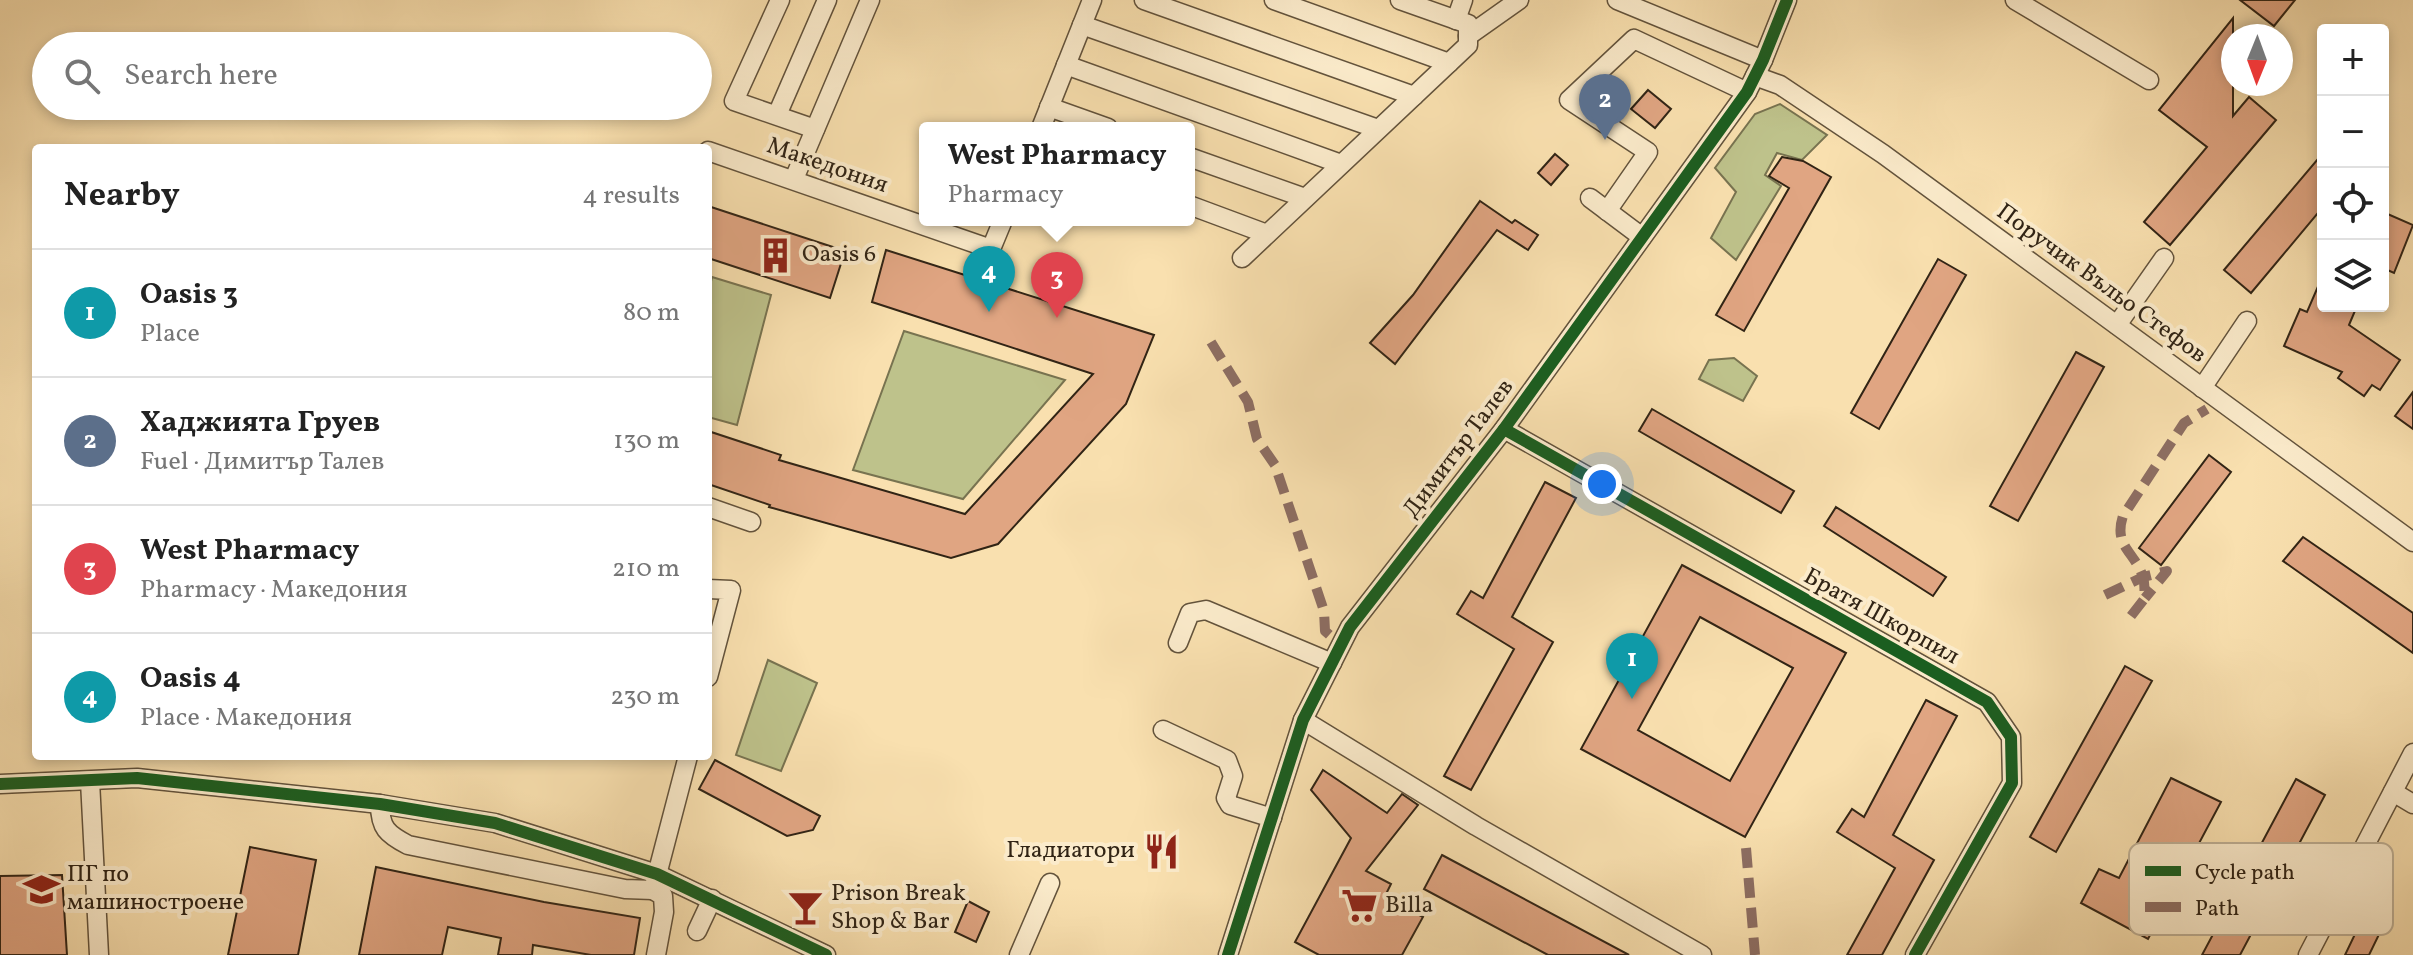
<!DOCTYPE html>
<html lang="en">
<head>
<meta charset="utf-8">
<style>
  body { margin:0; font-family:Vollkorn,serif; background:#f2f2f2; color:#222 }
  .controls { position:absolute; right:24px; top:24px; display:grid; overflow:hidden; border-radius:8px; box-shadow:0 4px 12px #0003 }
  .controls button { width:72px; height:72px; display:grid; place-items:center; padding:0; border:0; border-bottom:2px solid #e0e0e0; background:#fff; color:#222; font:40px sans-serif }
  .compass { position:absolute; left:2221px; top:24px; width:72px; height:72px; border-radius:50%; background:#fff; box-shadow:0 4px 12px #0003; rotate:181deg }
  .you { position:absolute; left:1602px; top:484px; width:28px; height:28px; margin:-20px; border:6px solid #fff; border-radius:50%; background:#1a73e8; box-shadow:0 0 0 12px #1a73e833 }
  .badge { display:grid; place-items:center; width:52px; height:52px; border-radius:50%; background:#8f2418; color:#fff; font-size:26px; font-weight:700 }
  .pin { position:absolute; translate:-50% -66px; filter:drop-shadow(0 2px 4px #0008) }
  .pin::after { content:''; position:absolute; top:42px; width:28px; height:24px; background:inherit; clip-path:polygon(0 0,100% 0,50% 100%) }
  .popup { position:absolute; left:919px; top:122px; width:276px; height:104px; box-sizing:border-box; display:grid; place-content:center; border-radius:8px; background:#fff; filter:drop-shadow(0 2px 6px #0005); font-size:26px; white-space:nowrap; color:#767676 }
  .popup b { font-size:30px; color:#222 }
  .popup::after { content:''; position:absolute; left:50%; top:100%; margin-left:-16px; border:16px solid transparent; border-top-color:#fff }
  .list { margin:0; padding:0; list-style:none }
  h2 { display:flex; justify-content:space-between; align-items:center; height:104px; margin:0; padding:0 32px; font-size:34px }
  h2 small { font-size:26px; font-weight:400; color:#767676 }
  .list li { display:grid; grid-template-columns:52px 1fr auto; gap:24px; align-items:center; box-sizing:border-box; height:128px; padding:0 32px; border-top:2px solid #e0e0e0 }
  .list b { display:block; font-size:30px; white-space:nowrap }
  .list p { margin:0; font-size:26px; white-space:nowrap; color:#767676 }
  .list em { font-size:26px; font-style:normal; color:#767676 }
  .icon { flex:none; width:44px; height:44px; fill:none; stroke:currentColor; stroke-width:2; stroke-linecap:round; stroke-linejoin:round }
  .map { position:relative; flex:none; width:2413px; height:955px; overflow:hidden }
  .search { position:absolute; background:#fff; box-shadow:0 4px 12px #0003; left:32px; top:32px; width:680px; height:88px; display:flex; align-items:center; gap:20px; box-sizing:border-box; padding:0 28px; border-radius:44px; color:#767676; font-size:30px }
  .panel { position:absolute; background:#fff; box-shadow:0 4px 12px #0003; left:32px; top:144px; width:680px; height:616px; border-radius:8px }
  .map>svg:first-child { display:block }
  .green { fill:#bec28b; stroke:#787350; stroke-width:2 }
  .building { fill:#e0a582; stroke:#312415; stroke-width:2; fill-rule:evenodd }
  .lines { fill:none; stroke-linecap:round; stroke-linejoin:round }
  .minor-casing { stroke:#63533c; stroke-width:21 }
  .minor { stroke:#fbebcb; stroke-width:18 }
  .quiet { stroke:#8d6e63; stroke-width:10; stroke-dasharray:20 10; stroke-linecap:butt }
  .cycleway-casing { stroke:#fbebcb; stroke-width:17 }
  .cycleway { stroke:#1b5e20; stroke-width:12 }
  .labels { text-anchor:middle; dominant-baseline:central; stroke-width:8; stroke-linejoin:round; paint-order:stroke }
  .street-label { font-size:24px; fill:#312415; stroke:#fbebcb }
  .poi-label { font-size:24px; fill:#312415; stroke:#fbebcb; text-anchor:start }
  .key { fill:#fbebcb; stroke:#beaf94; stroke-width:2 }
  .key-label { font-size:22px; fill:#312415 }
</style>
</head>
<body>
<div class="map">
<svg width="2413" height="955" viewBox="0 0 2413 955">
  <rect width="100%" height="100%" fill="#f9e0af"/>
  <filter id="stains"><feTurbulence type="fractalNoise" baseFrequency=".0025" numOctaves="4"/><feColorMatrix values="0 0 0 0 .2 0 0 0 0 .09 0 0 0 0 .02 0 0 0 .5 -.17"/></filter>
  <radialGradient id="worn" r=".72"><stop offset=".6" stop-color="#630" stop-opacity="0"/><stop offset="1" stop-color="#630" stop-opacity=".3"/></radialGradient>
  <g class="green">
    <path d="M1780,104L1827,135L1802,160L1777,153L1765,175L1781,186L1736,260L1711,238L1736,192L1715,168L1755,114Z"/>
    <path d="M712,277L771,295L737,425L708,417V295Z"/>
    <path d="M904,331L1065,380L963,499L853,470Z"/>
    <path d="M1734,358L1757,376L1743,401L1699,379L1709,360Z"/>
    <path d="M768,660L817,683L781,771L736,755Z"/>
  </g>
  <g class="building">
    <path d="M2240,0H2295L2274,26Z"/>
    <path d="M2233,18V116L2249,97L2276,120L2170,245L2144,222L2207,147L2159,110Z"/>
    <path d="M1648,90L1671,109L1655,128L1631,109Z"/>
    <path d="M2323,153V207L2251,293L2224,270Z"/>
    <path d="M1555,154L1568,165L1551,185L1538,173Z"/>
    <path d="M1782,157L1803,161L1831,177L1744,331L1716,315L1789,188L1769,176Z"/>
    <path d="M1480,201L1512,223L1515,220L1538,235L1528,250L1497,230L1395,364L1370,343L1413,295Z"/>
    <path d="M708,206L845,251L830,298L708,258Z"/>
    <path d="M2383,212L2413,225L2394,273L2383,268Z"/>
    <path d="M886,250L1154,335L1126,404L998,544L951,558L769,507L770,505L708,484V431L781,455L779,460L965,514L1093,374L872,302Z"/>
    <path d="M1938,259L1966,275L1879,429L1851,413Z"/>
    <path d="M2323,275V306H2357L2349,325L2400,360L2380,390L2372,385L2364,396L2338,378L2342,372L2284,346L2300,309L2307,312Z"/>
    <path d="M2076,352L2104,367L2018,521L1990,506Z"/>
    <path d="M2413,392V429L2395,416Z"/>
    <path d="M1652,409L1794,491L1781,513L1639,431Z"/>
    <path d="M2209,455L2231,472L2161,565L2139,548Z"/>
    <path d="M1545,482L1576,498L1512,617L1553,642L1471,790L1444,776L1514,649L1457,614L1471,591L1483,598Z"/>
    <path d="M1836,507L1946,577L1933,596L1824,526Z"/>
    <path d="M2303,537L2413,613V653L2283,561Z"/>
    <path d="M1682,565L1846,653L1745,837L1581,749ZM1700,617L1793,668L1730,781L1638,730Z"/>
    <path d="M2125,666L2152,681L2056,852L2030,837Z"/>
    <path d="M1926,700L1957,716L1893,835L1934,860L1882,955H1847L1895,868L1837,832L1852,809L1864,817Z"/>
    <path d="M715,760L820,816L813,830L787,836L699,789Z"/>
    <path d="M1323,770L1387,813L1402,794L1418,805L1366,871L1391,884L1385,896L1423,917L1402,955H1319L1295,942L1351,838L1311,790Z"/>
    <path d="M2171,778L2221,802L2148,939L2081,903L2099,869L2119,878Z"/>
    <path d="M2296,779L2325,795L2240,955H2202Z"/>
    <path d="M250,847L316,860L298,955H228Z"/>
    <path d="M1442,855L1629,955H1548L1424,889Z"/>
    <path d="M376,867L544,902L640,918L634,955H591L533,945L532,955H498L501,938L448,927L442,955H359Z"/>
    <path d="M62,875L67,955H0V876Z"/>
    <path d="M968,901L989,912L976,942L955,932Z"/>
    <path d="M2368,907L2388,916L2369,955H2345Z"/>
  </g>
  <g class="lines">
    <defs>
      <g id="minor">
        <path d="M780,0L734,101L815,129"/>
        <path d="M1144,0L1414,96"/>
        <path d="M1274,0L1449,63"/>
        <path d="M1617,0L1763,60"/>
        <path d="M2015,0L2149,80"/>
        <path d="M1456,20L1463,0"/>
        <path d="M1082,25L1378,129"/>
        <path d="M1468,36L1519,0"/>
        <path d="M1066,65L1341,164"/>
        <path d="M1755,76L1780,85L1883,154L2413,542"/>
        <path d="M1049,107L1108,128"/>
        <path d="M777,115L827,0"/>
        <path d="M1041,128L1092,0"/>
        <path d="M708,151L991,249L1003,220"/>
        <path d="M1189,157L1305,198"/>
        <path d="M794,179L870,0"/>
        <path d="M1590,198L1642,237"/>
        <path d="M1189,205L1267,234"/>
        <path d="M1607,211L1648,152L1569,100L1634,39L1747,92"/>
        <path d="M1242,258L1468,45V24L1400,0"/>
        <path d="M2117,325L2164,258"/>
        <path d="M2202,388L2247,321"/>
        <path d="M1504,429L1987,702L2011,737L2012,783L1915,955"/>
        <path d="M708,507L751,522"/>
        <path d="M708,589L731,590L708,677"/>
        <path d="M1178,643L1190,613L1206,610L1332,663"/>
        <path d="M1303,720L1476,826L1702,955"/>
        <path d="M1163,730L1227,760L1233,776L1226,798L1230,805L1272,818"/>
        <path d="M90,781L99,955"/>
        <path d="M0,784L137,778L380,804L495,823L657,874L826,955"/>
        <path d="M2393,792L2413,804"/>
        <path d="M380,804C380,828 387,834 408,845L625,889L653,890L688,756"/>
        <path d="M653,890L663,896L664,912L656,955"/>
        <path d="M697,931L712,899"/>
        <path d="M1019,955L1050,883"/>
        <path d="M1228,955L1303,720L1350,627L1504,429L1747,92L1763,60L1787,0"/>
        <path d="M2308,955L2413,753"/>
      </g>
    </defs>
    <use href="#minor" class="minor-casing"/>
    <use href="#minor" class="minor"/>
    <g class="quiet">
      <path d="M1211,342L1248,402L1257,439L1275,465L1324,611L1325,631L1334,639"/>
      <path d="M2105,595L2143,577L2167,571L2145,598"/>
      <path d="M2131,616L2145,598C2144,591 2145,583 2143,577C2135,552 2113,546 2123,516L2184,423L2207,409"/>
      <path d="M1746,848L1755,955"/>
    </g>
    <defs>
      <g id="cycleway">
        <path d="M1504,429L1987,702L2011,737L2012,783L1915,955"/>
        <path d="M0,784L137,778L380,804L495,823L657,874L826,955"/>
        <path d="M1228,955L1303,720L1350,627L1504,429L1747,92L1763,60L1787,0"/>
      </g>
    </defs>
    <use href="#cycleway" class="cycleway-casing"/>
    <use href="#cycleway" class="cycleway"/>
  </g>
  <defs>
    <symbol id="building-bare" viewBox="-9 -9 18 18"><path d="M-4-6H4V6H1V3H-1V6H-4ZM-2.5-4.3h1.7v1.8h-1.7ZM.8-4.3h1.7v1.8H.8ZM-2.5-1h1.7V.8h-1.7ZM.8-1h1.7V.8H.8Z" fill="#8f2418" stroke="#fbebcb" stroke-width="2.5" paint-order="stroke"/></symbol>
    <symbol id="restaurant-bare" viewBox="-9 -9 18 18"><path d="M-5-6h1v4h1v-4h1v4h1v-4h1v5L-1.5 .5V6h-2V.5L-5-1ZM5-6V6H3V1.5H1.5Q1.5-4 5-6Z" fill="#8f2418" stroke="#fbebcb" stroke-width="2.5" paint-order="stroke"/></symbol>
    <symbol id="school-bare" viewBox="-9 -9 18 18"><path d="M0-5L7-2L0 1L-7-2ZM-4 1L0 2.5L4 1V4Q0 6-4 4Z" fill="#8f2418" stroke="#fbebcb" stroke-width="2.5" paint-order="stroke"/></symbol>
    <symbol id="supermarket-bare" viewBox="-9 -9 18 18"><path d="M-6-5.5h2.5l.6 2H6L4.5 2H-2.5L-4.4-4H-6ZM-1.5 3.2a1.3 1.3 0 1 0 .1 0ZM3 3.2a1.3 1.3 0 1 0 .1 0Z" fill="#8f2418" stroke="#fbebcb" stroke-width="2.5" paint-order="stroke"/></symbol>
    <symbol id="bar-bare" viewBox="-9 -9 18 18"><path d="M-6-5H6L.8 .8V4.5H3.5V6h-7V4.5H-.8V.8Z" fill="#8f2418" stroke="#fbebcb" stroke-width="2.5" paint-order="stroke"/></symbol>
  </defs>
  <g fill-rule="evenodd">
    <use href="#building-bare" x="750" y="230" width="51" height="51"/>
    <use href="#restaurant-bare" x="1136" y="826" width="51" height="51"/>
    <use href="#school-bare" x="16" y="864" width="51" height="51"/>
    <use href="#supermarket-bare" x="1334" y="880" width="51" height="51"/>
    <use href="#bar-bare" x="780" y="882" width="51" height="51"/>
  </g>
  <g class="labels">
    <g class="street-label">
      <text transform="translate(827 166) rotate(19)">Македония</text>
      <text transform="translate(2101 284) rotate(36)">Поручик Въльо Стефов</text>
      <text transform="translate(1459 449) rotate(-53)">Димитър Талев</text>
      <text transform="translate(1881 617) rotate(29)">Братя Шкорпил</text>
    </g>
    <g class="poi-label">
      <text x="802" y="255">Oasis 6</text>
      <text x="1135" y="851" text-anchor="end">Гладиатори</text>
      <text x="67" y="875">ПГ по<tspan x="67" dy="28">машиностроене</tspan></text>
      <text x="831" y="894">Prison Break<tspan x="831" dy="28">Shop &amp; Bar</tspan></text>
      <text x="1385" y="906">Billa</text>
    </g>
  </g>
  <rect x="2129" y="843" width="264" height="92" rx="12" class="key"/>
  <rect x="2145" y="866" width="36" height="10" fill="#1b5e20"/>
  <rect x="2145" y="902" width="36" height="10" fill="#8d6e63"/>
  <g class="key-label">
    <text x="2195" y="879">Cycle path</text>
    <text x="2195" y="915">Path</text>
  </g>
  <rect width="100%" height="100%" filter="url(#stains)"/>
  <rect width="100%" height="100%" fill="url(#worn)"/>
</svg>
<div class="controls">
<button>+</button>
<button>−</button>
<button><svg class="icon" aria-label="locate" viewBox="0 0 24 24"><circle cx="12" cy="12" r="6"/><path d="M12 2v4M12 18v4M2 12h4M18 12h4"/></svg></button>
<button><svg class="icon" aria-label="layers" viewBox="0 0 24 24"><path d="M12 4l9 5-9 5-9-5zM3 14l9 5 9-5"/></svg></button>
</div>
<svg class="compass" viewBox="-18 -18 36 36"><path d="M0-13l5 13h-10z" fill="#e53935"/><path d="M0 13l5-13h-10z" fill="#767676"/></svg>
<div class="you"></div>
<div class="pin badge" style="left:1632px;top:699px;background:#0f9aa8">1</div>
<div class="pin badge" style="left:1605px;top:140px;background:#5c6f8a">2</div>
<div class="pin badge" style="left:1057px;top:318px;background:#e0444e">3</div>
<div class="popup"><b>West Pharmacy</b>Pharmacy</div>
<div class="pin badge" style="left:989px;top:312px;background:#0f9aa8">4</div>
<div class="search"><svg class="icon" aria-label="search" viewBox="0 0 24 24"><circle cx="10" cy="10" r="6"/><path d="M15 15l6 6"/></svg>Search here</div>
<section class="panel">
<h2>Nearby<small>4 results</small></h2>
<ul class="list">
<li><span class="badge" style="background:#0f9aa8">1</span><div><b>Oasis 3</b><p>Place</p></div><em>80 m</em></li>
<li><span class="badge" style="background:#5c6f8a">2</span><div><b>Хаджията Груев</b><p>Fuel · Димитър Талев</p></div><em>130 m</em></li>
<li><span class="badge" style="background:#e0444e">3</span><div><b>West Pharmacy</b><p>Pharmacy · Македония</p></div><em>210 m</em></li>
<li><span class="badge" style="background:#0f9aa8">4</span><div><b>Oasis 4</b><p>Place · Македония</p></div><em>230 m</em></li>
</ul>
</section>
</div>
</body>
</html>
